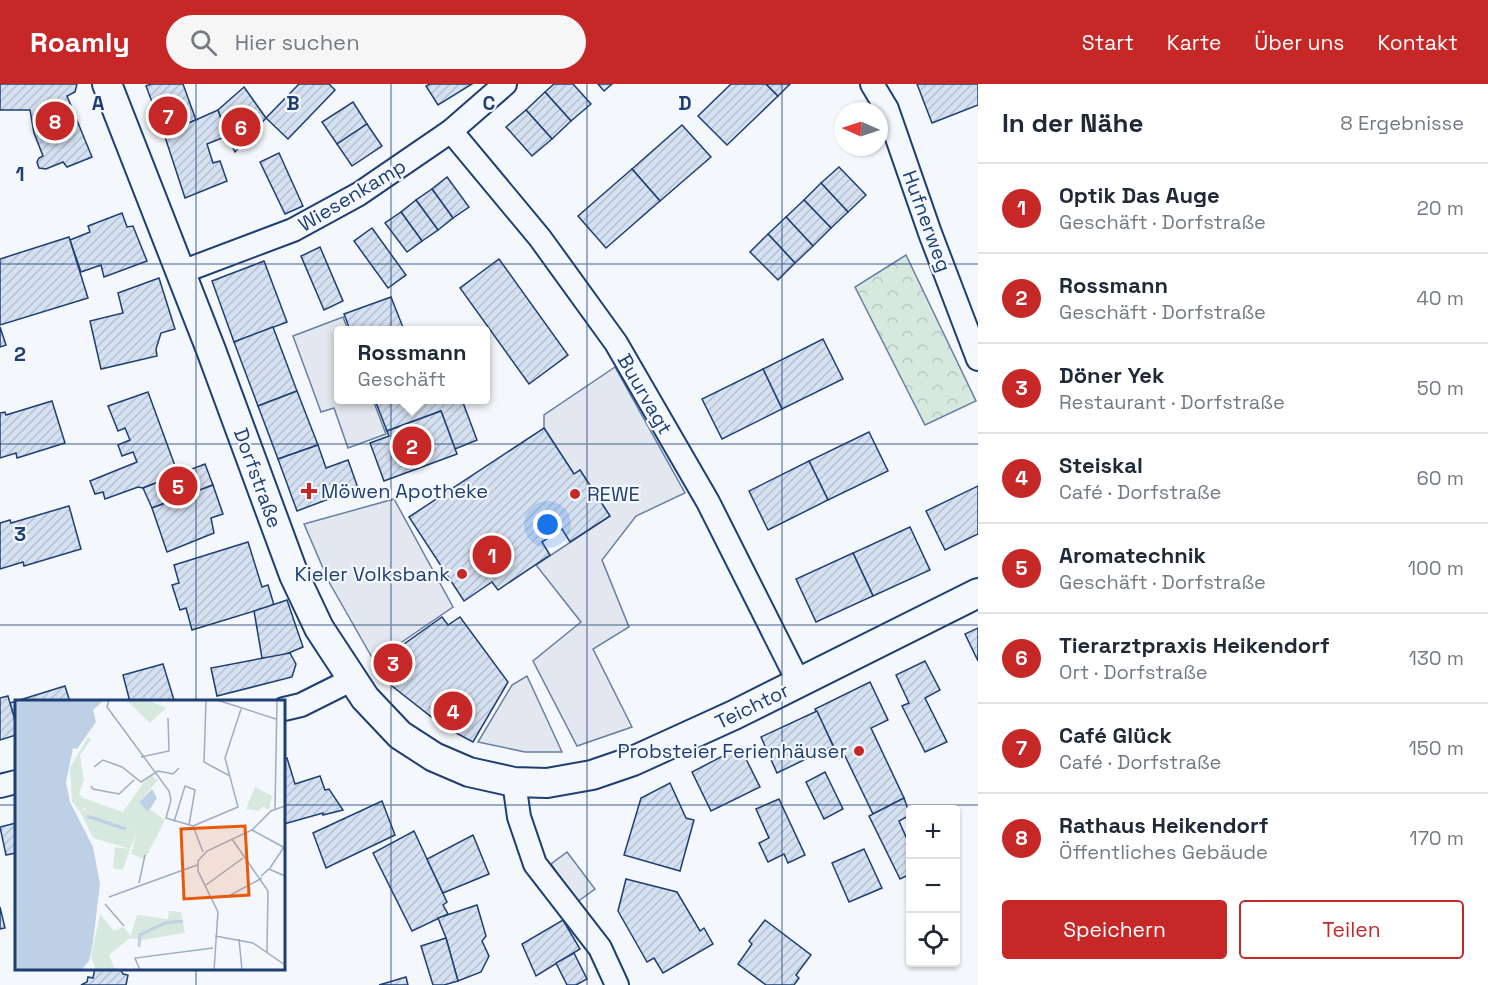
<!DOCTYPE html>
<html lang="de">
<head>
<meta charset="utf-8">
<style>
  body { margin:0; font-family:"Space Grotesk",sans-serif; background:#f6f6f7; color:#1f2937 }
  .controls { position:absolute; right:18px; bottom:18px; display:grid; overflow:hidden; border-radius:6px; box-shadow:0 2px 4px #0004 }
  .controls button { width:54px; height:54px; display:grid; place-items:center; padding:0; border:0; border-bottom:2px solid #e0e1e3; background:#fff; color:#1f2937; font:30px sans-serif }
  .compass { position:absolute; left:834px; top:18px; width:54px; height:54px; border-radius:50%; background:#fff; box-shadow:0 2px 4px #0004; rotate:273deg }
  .you { position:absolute; left:548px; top:441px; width:21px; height:21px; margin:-15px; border:4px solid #fff; border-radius:50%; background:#1a73e8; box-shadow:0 0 0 9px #1a73e833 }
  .badge { display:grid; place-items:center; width:39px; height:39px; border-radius:50%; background:#c62828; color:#fff; font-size:20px; font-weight:700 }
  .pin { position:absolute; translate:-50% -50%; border:3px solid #fff; box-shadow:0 2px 6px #0006 }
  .popup { position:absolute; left:334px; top:242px; width:156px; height:78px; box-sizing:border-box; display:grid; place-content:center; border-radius:6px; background:#fff; filter:drop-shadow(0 2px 4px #0005); font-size:20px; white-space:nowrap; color:#747a83 }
  .popup b { font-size:22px; color:#1f2937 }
  .popup::after { content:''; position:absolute; left:50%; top:100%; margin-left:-12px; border:12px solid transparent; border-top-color:#fff }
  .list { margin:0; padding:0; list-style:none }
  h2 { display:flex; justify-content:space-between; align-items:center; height:78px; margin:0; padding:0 24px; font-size:26px }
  h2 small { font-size:20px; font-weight:400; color:#747a83 }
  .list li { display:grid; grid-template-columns:39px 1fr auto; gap:18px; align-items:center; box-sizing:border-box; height:90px; padding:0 24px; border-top:2px solid #e0e1e3 }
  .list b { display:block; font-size:22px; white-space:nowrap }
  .list p { margin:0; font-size:20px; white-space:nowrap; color:#747a83 }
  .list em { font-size:20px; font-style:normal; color:#747a83 }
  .actions { display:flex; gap:12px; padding:18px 24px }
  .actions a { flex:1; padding:14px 0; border:2px solid #c62828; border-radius:6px; text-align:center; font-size:21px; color:#c62828 }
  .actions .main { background:#c62828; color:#fff }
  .icon { flex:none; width:33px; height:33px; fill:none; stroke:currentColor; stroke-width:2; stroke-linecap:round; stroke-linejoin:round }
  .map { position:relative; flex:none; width:978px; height:901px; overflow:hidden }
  header { display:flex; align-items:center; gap:36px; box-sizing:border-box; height:84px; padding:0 30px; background:#c62828; color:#fff }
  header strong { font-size:28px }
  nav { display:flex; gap:33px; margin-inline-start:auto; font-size:21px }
  .search { width:420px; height:54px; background:#f6f6f7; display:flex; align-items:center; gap:15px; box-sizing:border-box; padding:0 21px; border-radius:33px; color:#747a83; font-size:22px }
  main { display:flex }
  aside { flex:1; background:#fff }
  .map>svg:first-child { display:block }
  .park { fill:url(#park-crowns); stroke:#687fa3; stroke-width:1.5 }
  .parking { fill:#e3e8f0; stroke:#687fa3; stroke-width:1.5 }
  .building { fill:url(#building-hatch); stroke:#1d3f73; stroke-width:1.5 }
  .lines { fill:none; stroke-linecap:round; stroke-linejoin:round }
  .minor-casing { stroke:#1d3f73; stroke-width:26 }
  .tertiary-casing { stroke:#1d3f73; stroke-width:32 }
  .minor { stroke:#f4f7fb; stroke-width:22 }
  .tertiary { stroke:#f4f7fb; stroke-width:28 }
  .grid { fill:none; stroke:#1d3f73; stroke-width:1.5; stroke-opacity:0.55 }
  .poi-dot { fill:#c62828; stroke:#f4f7fb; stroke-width:2 }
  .labels { text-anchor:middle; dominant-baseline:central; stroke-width:4.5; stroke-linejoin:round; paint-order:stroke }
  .street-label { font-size:20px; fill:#1d3f73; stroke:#f4f7fb }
  .poi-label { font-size:20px; fill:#1d3f73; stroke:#f4f7fb; text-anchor:start }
  .inset-river { fill:none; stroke:#bed0e5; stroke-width:3 }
  .inset-road { fill:none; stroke:#9eadc5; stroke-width:1.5 }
  .view { fill:#e8590c; fill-opacity:0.15; stroke:#e8590c; stroke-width:3 }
  .inset-edge { fill:none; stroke:#1d3f73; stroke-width:3 }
  .grid-label { font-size:20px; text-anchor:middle; font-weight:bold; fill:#1d3f73; stroke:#f4f7fb; stroke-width:4.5; stroke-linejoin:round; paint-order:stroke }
</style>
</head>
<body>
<header>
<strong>Roamly</strong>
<div class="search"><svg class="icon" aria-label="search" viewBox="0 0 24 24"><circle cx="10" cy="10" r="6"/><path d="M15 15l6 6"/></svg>Hier suchen</div>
<nav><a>Start</a><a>Karte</a><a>Über uns</a><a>Kontakt</a></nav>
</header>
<main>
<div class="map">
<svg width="978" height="901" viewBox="0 0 978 901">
  <defs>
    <pattern id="park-crowns" width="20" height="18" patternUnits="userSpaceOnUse" patternTransform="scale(1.5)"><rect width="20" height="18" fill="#d7e8df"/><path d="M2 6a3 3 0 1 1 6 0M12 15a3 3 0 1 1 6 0" fill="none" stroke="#b8c8c3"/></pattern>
    <pattern id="building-hatch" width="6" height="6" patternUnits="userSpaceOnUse" patternTransform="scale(1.5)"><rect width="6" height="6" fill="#d5e0f0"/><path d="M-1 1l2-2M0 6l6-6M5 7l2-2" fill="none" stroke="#b6c1d1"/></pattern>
  </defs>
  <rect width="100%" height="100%" fill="#f4f7fb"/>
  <path class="park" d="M906,171L976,317L925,341L855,203Z"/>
  <g class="parking">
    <path d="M343,233L348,246H338V316H373L386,350L348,364L334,324L321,328L293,252Z"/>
    <path d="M615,283L685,409L636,432L602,476L629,543L593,565L632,643L577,662L533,577L581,538L536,481L610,432L580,386L574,390L544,344V331Z"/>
    <path d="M394,415L453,523L374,577L329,498L304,440Z"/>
    <path d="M527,592L562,668H525L478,658L512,601Z"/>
    <path d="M567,768L595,805L577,818L551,780Z"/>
  </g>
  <g class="building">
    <path d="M0,0H77L75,8L67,12L92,73L67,83L63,78L46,85L39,84L37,78L39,74L43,72L34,49L30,26H0Z"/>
    <path d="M151,0H183L196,36L164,50L146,2Z"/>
    <path d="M299,0H329L335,6L288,55L266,34Z"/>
    <path d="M430,0H472L438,21L426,2Z"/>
    <path d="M554,0H573L591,20L571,37L545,8Z"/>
    <path d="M598,0H612L604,7Z"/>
    <path d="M731,0H766L778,12L727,61L698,32Z"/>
    <path d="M766,0H790L778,12Z"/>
    <path d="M917,0H978V21L932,39Z"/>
    <path d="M244,3L266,34L235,68L227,52L218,26Z"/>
    <path d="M545,8L571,37L552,55L526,26Z"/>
    <path d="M353,18L367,40L337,60L322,38Z"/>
    <path d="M218,26L227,52L207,60L213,79L220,77L227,97L185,114L164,50Z"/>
    <path d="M526,26L552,55L532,72L506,43Z"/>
    <path d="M367,40L382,62L352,82L337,60Z"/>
    <path d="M682,41L711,73L660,117L632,85Z"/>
    <path d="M279,69L303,122L285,130L260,78Z"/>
    <path d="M839,83L866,111L848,128L821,99Z"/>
    <path d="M632,85L660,117L606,164L578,132Z"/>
    <path d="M447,93L469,123L453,134L432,105Z"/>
    <path d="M821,99L848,128L831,144L804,116Z"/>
    <path d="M432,105L453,134L438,146L416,116Z"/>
    <path d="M416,116L438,146L422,157L401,128Z"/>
    <path d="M804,116L831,144L813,162L786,133Z"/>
    <path d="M401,128L422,157L407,168L385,139Z"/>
    <path d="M122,129L127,143L133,142L147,177L104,193L101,181L81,188L70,156L90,148L88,142Z"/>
    <path d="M786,133L813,162L795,179L768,150Z"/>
    <path d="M372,144L406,191L388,204L354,157Z"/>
    <path d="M768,150L795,179L778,196L750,168Z"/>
    <path d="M69,153L88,214L0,241V175Z"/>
    <path d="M320,163L343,217L324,226L301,172Z"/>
    <path d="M499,175L568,271L529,300L460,204Z"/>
    <path d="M264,177L287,238L234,258L212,197Z"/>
    <path d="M159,194L175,245L161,249L156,265L157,272L101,285L90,237L123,229L118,209Z"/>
    <path d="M391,213L404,246H350L344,230Z"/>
    <path d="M0,243L6,261L0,263Z"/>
    <path d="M273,243L297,307L258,322L234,258Z"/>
    <path d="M823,255L843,295L782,325L763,285Z"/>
    <path d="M763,285L782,325L722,355L702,315Z"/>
    <path d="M297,307L318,361L278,375L258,322Z"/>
    <path d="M148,308L178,390L143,404L138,403L105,415L103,408L95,410L90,397L137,378L133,368L122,372L118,361L130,356L125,344L118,347L108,322Z"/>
    <path d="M375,316H462L477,356L455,365L441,327L387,347Z"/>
    <path d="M52,317L65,359L17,374L16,369L0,374V329L5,328L6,331Z"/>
    <path d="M441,327L457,370L384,397L370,359L389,352L387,347Z"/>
    <path d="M544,344L574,390L580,386L610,432L570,458L562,445L542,458L550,471L498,506L492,498L464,517L409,433Z"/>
    <path d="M869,348L888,387L828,416L809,377Z"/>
    <path d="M318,361L326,384L348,376L358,404L297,427L278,375Z"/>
    <path d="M809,377L828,416L768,446L749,407Z"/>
    <path d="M205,380L213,401L152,424L143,404Z"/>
    <path d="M213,401L223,430L211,434L214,449L167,468L152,424Z"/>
    <path d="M978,402V450L945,466L926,427Z"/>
    <path d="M69,422L81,465L24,482L23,478L0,485V439L10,436L11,439Z"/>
    <path d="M910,443L930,486L873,512L853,469Z"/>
    <path d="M248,458L262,503L268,501L274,521L192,546L186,524L180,526L172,501L179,499L174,481Z"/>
    <path d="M853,469L873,512L816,538L796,495Z"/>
    <path d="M287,516L303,563L279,573L262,574L254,527Z"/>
    <path d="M442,533L448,541L460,533L508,598L473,658L443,642L392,602L384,589L386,573Z"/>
    <path d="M978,544V577L965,550Z"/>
    <path d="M290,569L296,580L292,593L217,612L211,584Z"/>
    <path d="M925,577L940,606L925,614L947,658L925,668L902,622L909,619L896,591Z"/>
    <path d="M163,580L174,616L130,618L123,591Z"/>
    <path d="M870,598L888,636L871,644L904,714L873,730L845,672L840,675L815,625Z"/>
    <path d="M65,602L70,618H16V640L10,619Z"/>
    <path d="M8,612L16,640V651L0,656V614Z"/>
    <path d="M817,627L833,662L777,689L761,653Z"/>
    <path d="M740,663L760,703L711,727L692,688Z"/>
    <path d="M287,674L295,700L320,692L325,706L329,705L343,726L323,731V729L284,740V675Z"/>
    <path d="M825,688L843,725L824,735L806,698Z"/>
    <path d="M670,699L686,734L694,736L680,787L624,771L641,714Z"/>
    <path d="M904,714L910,731L899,737L910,762V790L900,795L869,732Z"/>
    <path d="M779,715L805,771L788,779L784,770L768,778L759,759L769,754L756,725Z"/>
    <path d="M382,717L395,751L326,784L313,749Z"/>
    <path d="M16,739V769L6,771L0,743Z"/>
    <path d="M414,747L447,818L443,821L448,830L412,847L373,769Z"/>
    <path d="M473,751L489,790L443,809L427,775Z"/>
    <path d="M864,765L882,804L849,818L832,779Z"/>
    <path d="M626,795L677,808L700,847L704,844L713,860L663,889L654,874L647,878L618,827Z"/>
    <path d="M477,821L486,852L482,857L489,872L481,888L458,897L446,854L438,834Z"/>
    <path d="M0,823L5,844L0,845Z"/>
    <path d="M563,836L580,865L536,892L522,860Z"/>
    <path d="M765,836L811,871L796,891L799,894L794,901H766L738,880L752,860L749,857Z"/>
    <path d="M446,854L458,897L444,901H433L421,862Z"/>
    <path d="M574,869L587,895L576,901H567L556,879Z"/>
    <path d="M95,884H120L123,890L128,891L126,901H81L87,898L88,893L93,894Z"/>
    <path d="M406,893L408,901H379Z"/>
  </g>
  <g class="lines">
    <defs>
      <g id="minor">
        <path d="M872,0L887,25L930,149L978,275"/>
        <path d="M451,47L540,154L616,259L708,418L799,599"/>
        <path d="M179,189L293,146L359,110L451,47L505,0"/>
        <path d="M284,625L301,621L351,596"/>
        <path d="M514,698L519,733L535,780L600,864L617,901"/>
        <path d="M0,702L16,698"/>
      </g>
      <path id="tertiary" d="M107,0L211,266L294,491L319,544L365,614L400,651L434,673L469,688L514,698L547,699L592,691L633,677L734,631L978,509"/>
    </defs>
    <use href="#minor" class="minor-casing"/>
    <use href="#tertiary" class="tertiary-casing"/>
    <use href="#minor" class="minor"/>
    <use href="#tertiary" class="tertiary"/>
  </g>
  <path class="grid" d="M196,0V618M391,0V901M587,0V901M782,0V901M0,180H978M0,360H978M0,541H978M0,721H16M284,721H978M196,884V901"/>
  <g class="poi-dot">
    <path d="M306 398h6v6h6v6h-6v6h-6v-6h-6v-6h6z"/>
    <circle cx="575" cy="410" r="6"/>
    <circle cx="462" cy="490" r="6"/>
    <circle cx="859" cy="667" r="6"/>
  </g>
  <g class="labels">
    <g class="street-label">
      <text transform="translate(352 111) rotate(-31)">Wiesenkamp</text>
      <text transform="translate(927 137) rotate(70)">Hufnerweg</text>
      <text transform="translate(645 310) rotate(60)">Buurvagt</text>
      <text transform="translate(258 394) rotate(70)">Dorfstraße</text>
      <text transform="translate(752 622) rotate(-26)">Teichtor</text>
    </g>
    <g class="poi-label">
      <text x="321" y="407">Möwen Apotheke</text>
      <text x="587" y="410">REWE</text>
      <text x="450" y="490" text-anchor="end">Kieler Volksbank</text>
      <text x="847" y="667" text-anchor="end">Probsteier Ferienhäuser</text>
    </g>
  </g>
  <g transform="translate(15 616)">
    <rect width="270" height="270" fill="#f4f7fb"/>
    <path d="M111,0H133L151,8L135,23ZM240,87L257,96L254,110L248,106L244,111L231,109ZM100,147L115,149L108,170L98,168ZM154,211L166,212L170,233L127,240L115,238L122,215L153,219Z" fill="#d7e8df"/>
    <path d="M73,37L76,39L65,55L69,80L64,93L68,98L108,112L129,82L137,76L143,80L124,102L133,112L136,110L150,120L130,159L116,154L122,132L88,121L70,108L65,112L57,101L55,68ZM85,214L99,231L108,227L114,233L115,238L94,255L100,270H81L76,257Z" fill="#d7e8df"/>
    <path d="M74,108L88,121L122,132L115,149L78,138L65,112Z" fill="#d7e8df"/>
    <path d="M0,0H89L78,10L81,22L62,49L58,48L51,82L55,102L78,147L85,184L78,242L74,261L66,270H0ZM137,89L142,98L133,112L124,102Z" fill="#bed0e5"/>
    <path class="inset-river" d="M0,16L14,0M72,116L111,129M124,247L125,235L150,223L168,221"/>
    <path class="inset-road" d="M94,0L92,7L154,91L156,100L151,118L178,126M191,0L189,62L215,76M202,0L261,19M126,57L154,51L153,18M79,67L88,60L107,67L126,82L143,71L158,74L164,68M76,86L78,89L104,94L119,80M260,109L262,0M159,122L170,86L180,90L174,125M178,126L223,107L210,58L226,9M178,126L188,152M237,130L270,148M217,139L253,191L252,252M255,168L269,147M246,176L254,169L270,176M124,183L130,155M191,185L228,158M94,197L182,165M212,197L247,178M90,204L109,226M200,236L238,243L270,265M224,239L227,270M125,270L120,258L198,248M199,270L203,212L183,171V161L192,151L237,130L256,111L270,106"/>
    <path class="view" d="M230,126L234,195L169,199L166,129Z"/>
    <rect width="270" height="270" class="inset-edge"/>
  </g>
  <g class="grid-label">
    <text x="98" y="26">A</text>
    <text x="293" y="26">B</text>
    <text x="489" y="26">C</text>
    <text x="685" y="26">D</text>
    <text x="20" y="97">1</text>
    <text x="20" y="277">2</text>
    <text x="20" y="457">3</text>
  </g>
</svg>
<div class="controls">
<button>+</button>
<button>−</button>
<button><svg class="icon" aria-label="locate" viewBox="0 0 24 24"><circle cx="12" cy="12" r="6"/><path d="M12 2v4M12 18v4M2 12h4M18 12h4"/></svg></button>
</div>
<svg class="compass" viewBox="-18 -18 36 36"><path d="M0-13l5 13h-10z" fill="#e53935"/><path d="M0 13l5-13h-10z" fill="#747a83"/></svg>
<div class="you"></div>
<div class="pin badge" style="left:492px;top:471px">1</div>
<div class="pin badge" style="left:412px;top:362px">2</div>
<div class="popup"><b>Rossmann</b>Geschäft</div>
<div class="pin badge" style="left:393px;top:579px">3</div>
<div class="pin badge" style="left:453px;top:627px">4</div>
<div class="pin badge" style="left:178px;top:402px">5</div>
<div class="pin badge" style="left:241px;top:43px">6</div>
<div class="pin badge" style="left:168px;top:32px">7</div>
<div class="pin badge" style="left:55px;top:37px">8</div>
</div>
<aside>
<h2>In der Nähe<small>8 Ergebnisse</small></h2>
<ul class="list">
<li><span class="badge">1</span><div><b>Optik Das Auge</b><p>Geschäft · Dorfstraße</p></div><em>20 m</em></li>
<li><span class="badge">2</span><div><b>Rossmann</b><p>Geschäft · Dorfstraße</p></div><em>40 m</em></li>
<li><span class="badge">3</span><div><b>Döner Yek</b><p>Restaurant · Dorfstraße</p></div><em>50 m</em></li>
<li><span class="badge">4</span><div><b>Steiskal</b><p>Café · Dorfstraße</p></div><em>60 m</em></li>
<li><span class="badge">5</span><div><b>Aromatechnik</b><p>Geschäft · Dorfstraße</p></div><em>100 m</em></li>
<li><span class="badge">6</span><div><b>Tierarztpraxis Heikendorf</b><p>Ort · Dorfstraße</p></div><em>130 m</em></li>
<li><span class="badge">7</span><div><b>Café Glück</b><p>Café · Dorfstraße</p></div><em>150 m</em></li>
<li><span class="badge">8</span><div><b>Rathaus Heikendorf</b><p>Öffentliches Gebäude</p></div><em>170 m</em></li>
</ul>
<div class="actions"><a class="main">Speichern</a><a>Teilen</a></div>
</aside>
</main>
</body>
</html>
